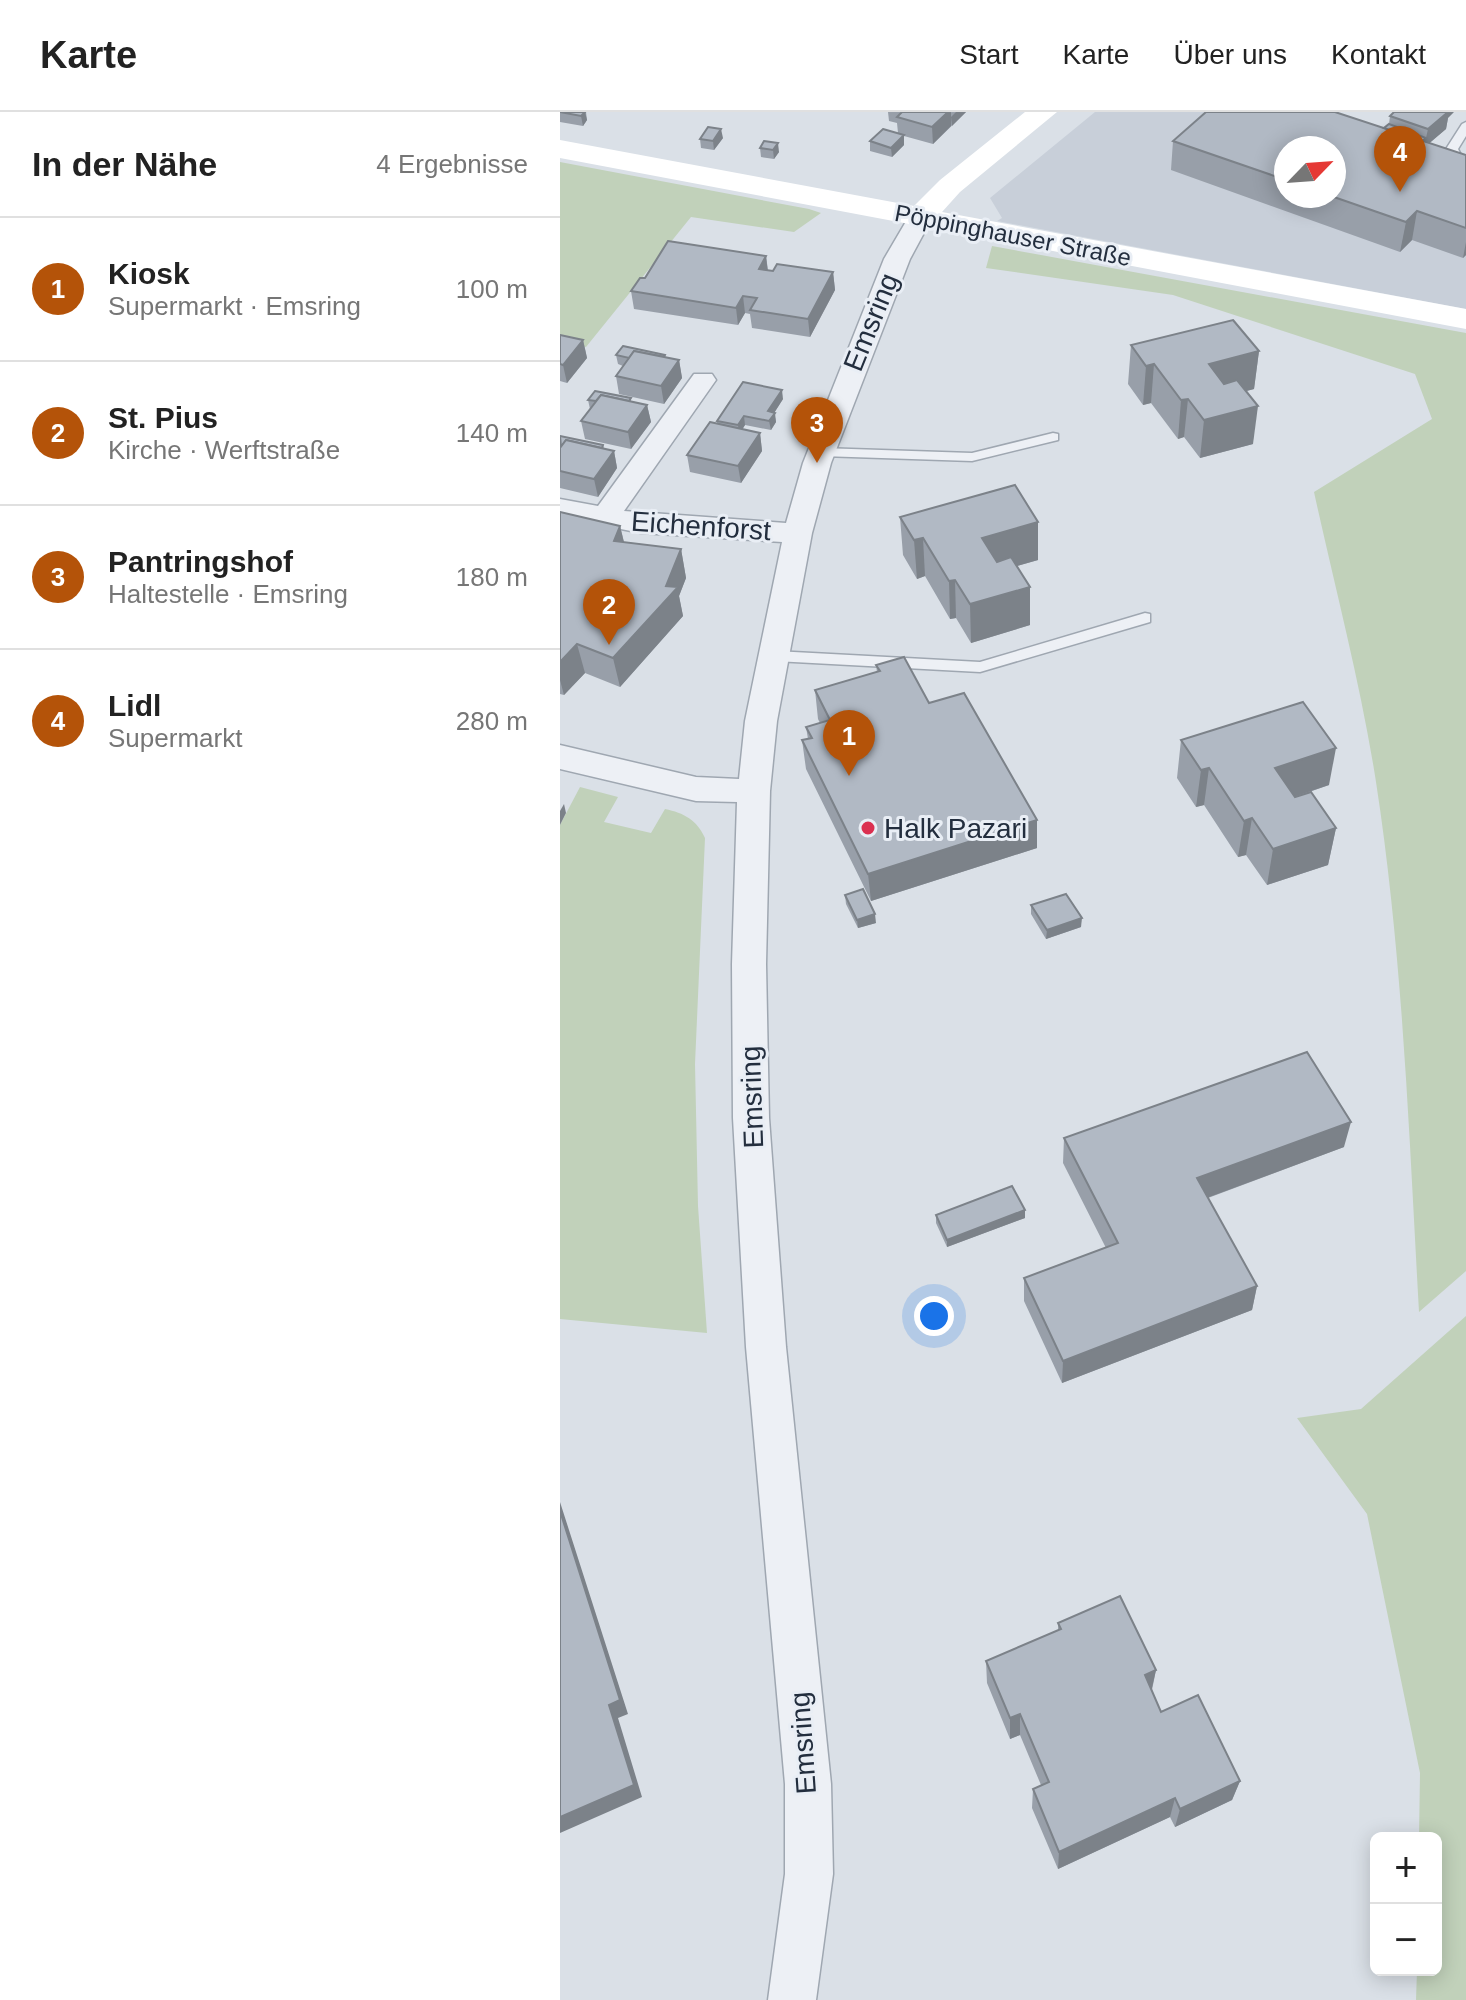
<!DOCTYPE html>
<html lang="de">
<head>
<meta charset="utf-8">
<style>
  body { margin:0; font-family:Arial,sans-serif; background:#f6f6f6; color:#222 }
  .controls { position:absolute; right:24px; bottom:24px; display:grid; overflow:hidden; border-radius:12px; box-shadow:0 4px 20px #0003 }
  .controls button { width:72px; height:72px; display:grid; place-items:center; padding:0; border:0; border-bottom:2px solid #e0e0e0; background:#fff; color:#222; font:40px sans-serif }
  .compass { position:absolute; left:714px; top:24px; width:72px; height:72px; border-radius:50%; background:#fff; box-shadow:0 4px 20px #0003; rotate:65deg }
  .you { position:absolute; left:374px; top:1204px; width:28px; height:28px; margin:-20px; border:6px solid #fff; border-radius:50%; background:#1a73e8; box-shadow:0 0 0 12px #1a73e833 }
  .badge { display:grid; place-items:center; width:52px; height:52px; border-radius:50%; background:#b45309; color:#fff; font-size:26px; font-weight:700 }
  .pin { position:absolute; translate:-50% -66px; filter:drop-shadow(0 2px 4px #0008) }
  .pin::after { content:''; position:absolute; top:42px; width:28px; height:24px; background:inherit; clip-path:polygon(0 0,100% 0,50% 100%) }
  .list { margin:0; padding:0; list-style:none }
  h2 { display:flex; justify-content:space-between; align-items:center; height:104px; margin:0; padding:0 32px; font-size:34px }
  h2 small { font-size:26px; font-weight:400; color:#767676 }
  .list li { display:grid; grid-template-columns:52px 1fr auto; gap:24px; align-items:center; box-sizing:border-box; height:144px; padding:0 32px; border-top:2px solid #e0e0e0 }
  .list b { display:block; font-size:30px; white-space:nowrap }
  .list p { margin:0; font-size:26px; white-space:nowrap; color:#767676 }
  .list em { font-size:26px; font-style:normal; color:#767676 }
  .map { position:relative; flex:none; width:906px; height:1888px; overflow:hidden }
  header { display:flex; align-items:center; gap:48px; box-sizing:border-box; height:112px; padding:0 40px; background:#fff; border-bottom:2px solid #e0e0e0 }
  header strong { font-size:38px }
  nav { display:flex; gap:44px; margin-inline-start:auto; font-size:28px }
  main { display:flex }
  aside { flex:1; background:#fff }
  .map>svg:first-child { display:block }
  .built { fill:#c8cfd9; fill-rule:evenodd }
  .green { fill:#c1d1ba }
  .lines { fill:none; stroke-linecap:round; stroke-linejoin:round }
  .service-casing { stroke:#9fa7b1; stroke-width:3 }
  .minor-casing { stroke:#9fa7b1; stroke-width:3 }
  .service { fill:#edf0f5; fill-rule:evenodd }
  .minor { fill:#edf0f5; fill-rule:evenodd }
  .secondary { fill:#fff; fill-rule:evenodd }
  .wall { fill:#989fa9; fill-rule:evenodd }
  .shaded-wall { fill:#7c8289 }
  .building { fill:#b1b9c4; stroke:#7c8289; stroke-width:2 }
  .poi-dot { fill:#db3050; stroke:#e9eef5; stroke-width:3 }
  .labels { text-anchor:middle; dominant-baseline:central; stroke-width:6; stroke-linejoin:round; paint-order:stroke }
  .far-street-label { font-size:24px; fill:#232e3e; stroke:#e9eef5 }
  .street-label { font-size:28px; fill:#232e3e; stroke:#e9eef5 }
  .poi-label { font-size:28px; fill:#232e3e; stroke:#e9eef5; text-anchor:start }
</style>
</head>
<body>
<header>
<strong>Karte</strong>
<nav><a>Start</a><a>Karte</a><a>Über uns</a><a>Kontakt</a></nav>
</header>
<main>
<aside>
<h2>In der Nähe<small>4 Ergebnisse</small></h2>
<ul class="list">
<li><span class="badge">1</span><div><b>Kiosk</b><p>Supermarkt · Emsring</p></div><em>100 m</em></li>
<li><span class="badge">2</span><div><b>St. Pius</b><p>Kirche · Werftstraße</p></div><em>140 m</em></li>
<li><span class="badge">3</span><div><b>Pantringshof</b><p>Haltestelle · Emsring</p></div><em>180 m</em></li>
<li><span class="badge">4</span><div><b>Lidl</b><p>Supermarkt</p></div><em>280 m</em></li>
</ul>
</aside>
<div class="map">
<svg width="906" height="1888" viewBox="0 0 906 1888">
  <rect width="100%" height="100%" fill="#dae0e7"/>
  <path class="built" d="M535,0H712L906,65V197L437,109L442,106L430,86ZM726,36H774V84H726Z"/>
  <g class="green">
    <path d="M0,50L249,97L261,101L234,120L131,105L26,235L0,230Z"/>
    <path d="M432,134L906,221V1159L859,1200C849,1023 843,845 816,670C801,573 775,476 754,380L872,307L855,262L613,183L426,156Z"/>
    <path d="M20,675L58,685L44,710L91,721L105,697C124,701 137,708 145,726L135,952L138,1094L147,1221L0,1207V713Z"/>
    <path d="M906,1204V1888H856L857,1858H876V1726H859L860,1661L807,1402L737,1306L801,1297Z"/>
  </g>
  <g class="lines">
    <defs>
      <g id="service">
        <path d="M906,10V24L898,37L906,53L900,57L896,56L886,37L902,12Z"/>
        <path d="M493,321L498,322V328L412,349L261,344L254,340L261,336L412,341Z"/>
        <path d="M585,501L590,502V510L420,560L215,549L207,544L215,539L420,550Z"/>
      </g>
      <path id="minor" d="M360,99L369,101L372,106L350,147L271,351L252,421L217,609L210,679L206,852L209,1006L226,1235L271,1672L273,1762L256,1888H208L225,1762V1672L186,1235L173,1006L172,852L177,690L136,689L0,657V633L136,665L179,667L185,609L222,430L81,421L0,405V387L38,394L134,262H152L156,268L64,399L226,411L243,351L324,147L351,101Z"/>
    </defs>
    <use href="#service" class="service-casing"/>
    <use href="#minor" class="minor-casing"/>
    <use href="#service" class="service"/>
    <use href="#minor" class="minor"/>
    <path class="secondary" d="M465,0H497L400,80L382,100L906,197V217L0,46V28L354,94L380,68Z"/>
  </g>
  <g class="wall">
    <path d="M0,0H26L27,8L23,14L0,10Z"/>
    <path d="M328,0H406L373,32L344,24V33L332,45L310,39V29L338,21L337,11L329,9Z"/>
    <path d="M830,4L888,6L886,17L869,31L906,43V143L903,146L852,128L840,140L611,58L613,29L824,16L829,12ZM726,36L774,84H726Z"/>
    <path d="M163,26L154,38L141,36L140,27Z"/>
    <path d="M204,29L219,40L214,47L201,45L200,36Z"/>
    <path d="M206,144L208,158L273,160L275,178L250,225L192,216L190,202L185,201L178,213L74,197L71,179L85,166Z"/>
    <path d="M0,223L23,228L27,246L7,271L0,269Z"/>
    <path d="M571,233L699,239L694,277L686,279L693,332L640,346L624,325L618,327L591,291L583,293L568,272Z"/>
    <path d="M56,243H105V245L119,248L122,266L104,292L59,282L56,264L63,254L58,252Z"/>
    <path d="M71,286V289L87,293L91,310L71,337L25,327L21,309L30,297L28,288Z"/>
    <path d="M223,287L214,301L216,310L211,318L185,313L182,317L200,321L202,339L181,371L130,360L127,343L157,312V309Z"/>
    <path d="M0,324L43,333L44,337L54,339L57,356L38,385L0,376Z"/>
    <path d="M0,400L60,414L64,430L121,437L126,466L119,484L123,504L60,575L25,561L4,583L0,582Z"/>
    <path d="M340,405L478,448L457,454L470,475V513L411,531L396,506L390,507L365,464L357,467L343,443Z"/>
    <path d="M316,553L369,591L477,708V736L311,789L246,657L242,628L248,627L246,615L260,611L258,607L255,578L317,560Z"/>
    <path d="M621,628L769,673L735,685L776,716L768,753L707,773L686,743L678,745L644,693L636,695L617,666Z"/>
    <path d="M285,783L316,811L298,816L286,792Z"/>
    <path d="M471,793L521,815L486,827L471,802Z"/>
    <path d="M504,1026L784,1035L648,1086L697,1174L692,1198L502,1271L464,1189V1166L546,1136L503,1051Z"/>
    <path d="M465,1098V1106L387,1135L376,1111V1103Z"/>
    <path d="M498,1511L596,1558L592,1578L601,1600L680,1669L672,1688L615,1715L610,1705L498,1757L472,1696L473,1677L481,1673L460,1623L450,1627L427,1571L426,1549L498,1518Z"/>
  </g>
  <g class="shaded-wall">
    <path d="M25,0L27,8L23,14L21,4Z"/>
    <path d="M388,0H391V14L373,32L372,15Z"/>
    <path d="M396,0H406L392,14L391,5Z"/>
    <path d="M881,0H894L888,6L886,17L851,47L853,38L866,26L868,17Z"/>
    <path d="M161,17L163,26L154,38L153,29Z"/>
    <path d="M344,23V33L332,45L331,36Z"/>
    <path d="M218,31L219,40L214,47L213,38Z"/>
    <path d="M857,99L852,128L840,140L846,110Z"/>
    <path d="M906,130V143L903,146Z"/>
    <path d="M206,144L208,162L199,157Z"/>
    <path d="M273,160L275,178L250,225L248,207Z"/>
    <path d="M183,184L185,201L178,213L176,196Z"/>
    <path d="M23,228L27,246L7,271L3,253Z"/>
    <path d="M699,239L694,277L645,290L649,252Z"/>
    <path d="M119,248L122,266L104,292L101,274Z"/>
    <path d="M594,252L591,291L583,293L586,254Z"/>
    <path d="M222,278L223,287L209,309L208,299Z"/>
    <path d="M628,287L624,325L618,327L621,288Z"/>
    <path d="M87,293L91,310L71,337L68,320Z"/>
    <path d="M698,294L693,332L640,346L644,308Z"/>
    <path d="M215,301L216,310L211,318L209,309Z"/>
    <path d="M184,304L185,313L179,323L178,313Z"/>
    <path d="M200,321L202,339L181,371L178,354Z"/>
    <path d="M54,339L57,356L38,385L34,367Z"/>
    <path d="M478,410V448L422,464V426Z"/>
    <path d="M60,414L67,443L54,429Z"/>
    <path d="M363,426L365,464L357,467L354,428Z"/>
    <path d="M121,437L126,466L119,484L123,504L60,575L53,546L106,474Z"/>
    <path d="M395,468L396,506L390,507L389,469Z"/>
    <path d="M470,475V513L411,531L410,492Z"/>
    <path d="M17,532L25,561L4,583L0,568V550Z"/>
    <path d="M776,636L769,673L709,693L715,656Z"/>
    <path d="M649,656L644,693L636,695L641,658Z"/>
    <path d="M4,692L6,701L0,713V699Z"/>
    <path d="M692,706L686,743L678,745L684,709Z"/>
    <path d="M477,708V736L311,789L308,762Z"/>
    <path d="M776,716L768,753L707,773L713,737Z"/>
    <path d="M315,802L316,811L298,816L297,808Z"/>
    <path d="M522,806L521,815L486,827L487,818Z"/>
    <path d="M791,1010L784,1035L633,1091L637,1066Z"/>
    <path d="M465,1098V1106L387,1135V1128Z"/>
    <path d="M697,1174L692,1198L502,1271L503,1249Z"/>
    <path d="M0,1390L68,1602L58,1606L82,1685L0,1721V1705L49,1593L0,1399Z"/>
    <path d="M596,1558L591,1580L585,1563Z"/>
    <path d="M460,1602V1623L450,1627V1606Z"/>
    <path d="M680,1669L672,1688L615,1715L620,1697Z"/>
    <path d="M615,1686L610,1705L498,1757L499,1740Z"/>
  </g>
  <g class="building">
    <path d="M0,0H25L21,4Z"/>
    <path d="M342,0H388L372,15L337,5Z"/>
    <path d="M646,0H775L906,43V116L857,99L846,110L771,84H774V36H726V68L613,29Z"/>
    <path d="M834,0H888L868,17L830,4Z"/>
    <path d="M829,12L866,26L862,29L824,16Z"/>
    <path d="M148,15L161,17L153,29L140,27Z"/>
    <path d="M323,17L344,23L331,36L310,29Z"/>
    <path d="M204,29L218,31L213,38L200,36Z"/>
    <path d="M108,129L206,144L199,157L213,159L217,152L273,160L248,207L190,198L197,186L183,184L176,196L71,179L80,166H85Z"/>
    <path d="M673,208L699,239L649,252L664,272L677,268L698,294L644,308L628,287L621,288L594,252L586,254L571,233Z"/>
    <path d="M0,223L23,228L3,253L0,252Z"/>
    <path d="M63,234L105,243L104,245L74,239L69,246L56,243Z"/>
    <path d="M74,239L119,248L101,274L56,264Z"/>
    <path d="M183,270L222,278L208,299L215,301L209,309L184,304L178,313L157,309Z"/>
    <path d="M35,279L71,286L69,289L41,283L36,289L28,288Z"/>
    <path d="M41,283L87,293L68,320L21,309Z"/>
    <path d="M150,310L200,321L178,354L127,343Z"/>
    <path d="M0,324L43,333L42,336L6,328L1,335Z"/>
    <path d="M6,328L54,339L34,367L0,359V336Z"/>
    <path d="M455,373L478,410L422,426L437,450L451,445L470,475L410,492L395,468L389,469L363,426L354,428L340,405Z"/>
    <path d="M0,400L60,414L54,429L121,437L106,474L118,475L53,546L17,532L0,550Z"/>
    <path d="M344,545L369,591L404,581L477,708L308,762L242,628L252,626L246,615L270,608L255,578L320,559L316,553Z"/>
    <path d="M743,590L776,636L715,656L735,685L751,680L776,716L713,737L692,706L684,709L649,656L641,658L621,628Z"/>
    <path d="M303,777L315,802L297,808L285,783Z"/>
    <path d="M506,782L522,806L487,818L471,793Z"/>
    <path d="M747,940L791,1010L637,1066L697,1174L503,1249L464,1166L558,1131L504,1026Z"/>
    <path d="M452,1074L465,1098L387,1128L376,1103Z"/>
    <path d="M0,1399L60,1588L49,1593L74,1673L0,1705Z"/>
    <path d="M560,1484L596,1558L585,1563L601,1600L638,1583L680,1669L620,1697L615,1686L499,1740L473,1677L489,1670L460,1602L450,1606L426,1549L501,1517L498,1511Z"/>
  </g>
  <circle class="poi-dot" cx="308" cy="716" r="8"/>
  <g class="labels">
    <g class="far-street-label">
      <text transform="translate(453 123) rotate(11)">Pöppinghauser Straße</text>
    </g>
    <g class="street-label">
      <text transform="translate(311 210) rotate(-68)">Emsring</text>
      <text transform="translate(141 414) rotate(4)">Eichenforst</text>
      <text transform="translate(192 985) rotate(-92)">Emsring</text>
      <text transform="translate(243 1631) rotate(-94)">Emsring</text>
    </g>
    <g class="poi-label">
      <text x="324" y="716">Halk Pazari</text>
    </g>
  </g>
</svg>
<div class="controls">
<button>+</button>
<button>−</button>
</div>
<svg class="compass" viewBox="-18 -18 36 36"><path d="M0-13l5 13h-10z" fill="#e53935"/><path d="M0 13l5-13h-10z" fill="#767676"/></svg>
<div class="you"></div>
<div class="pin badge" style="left:289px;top:664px">1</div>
<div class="pin badge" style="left:49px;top:533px">2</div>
<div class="pin badge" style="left:257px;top:351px">3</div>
<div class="pin badge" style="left:840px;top:80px">4</div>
</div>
</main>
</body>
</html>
